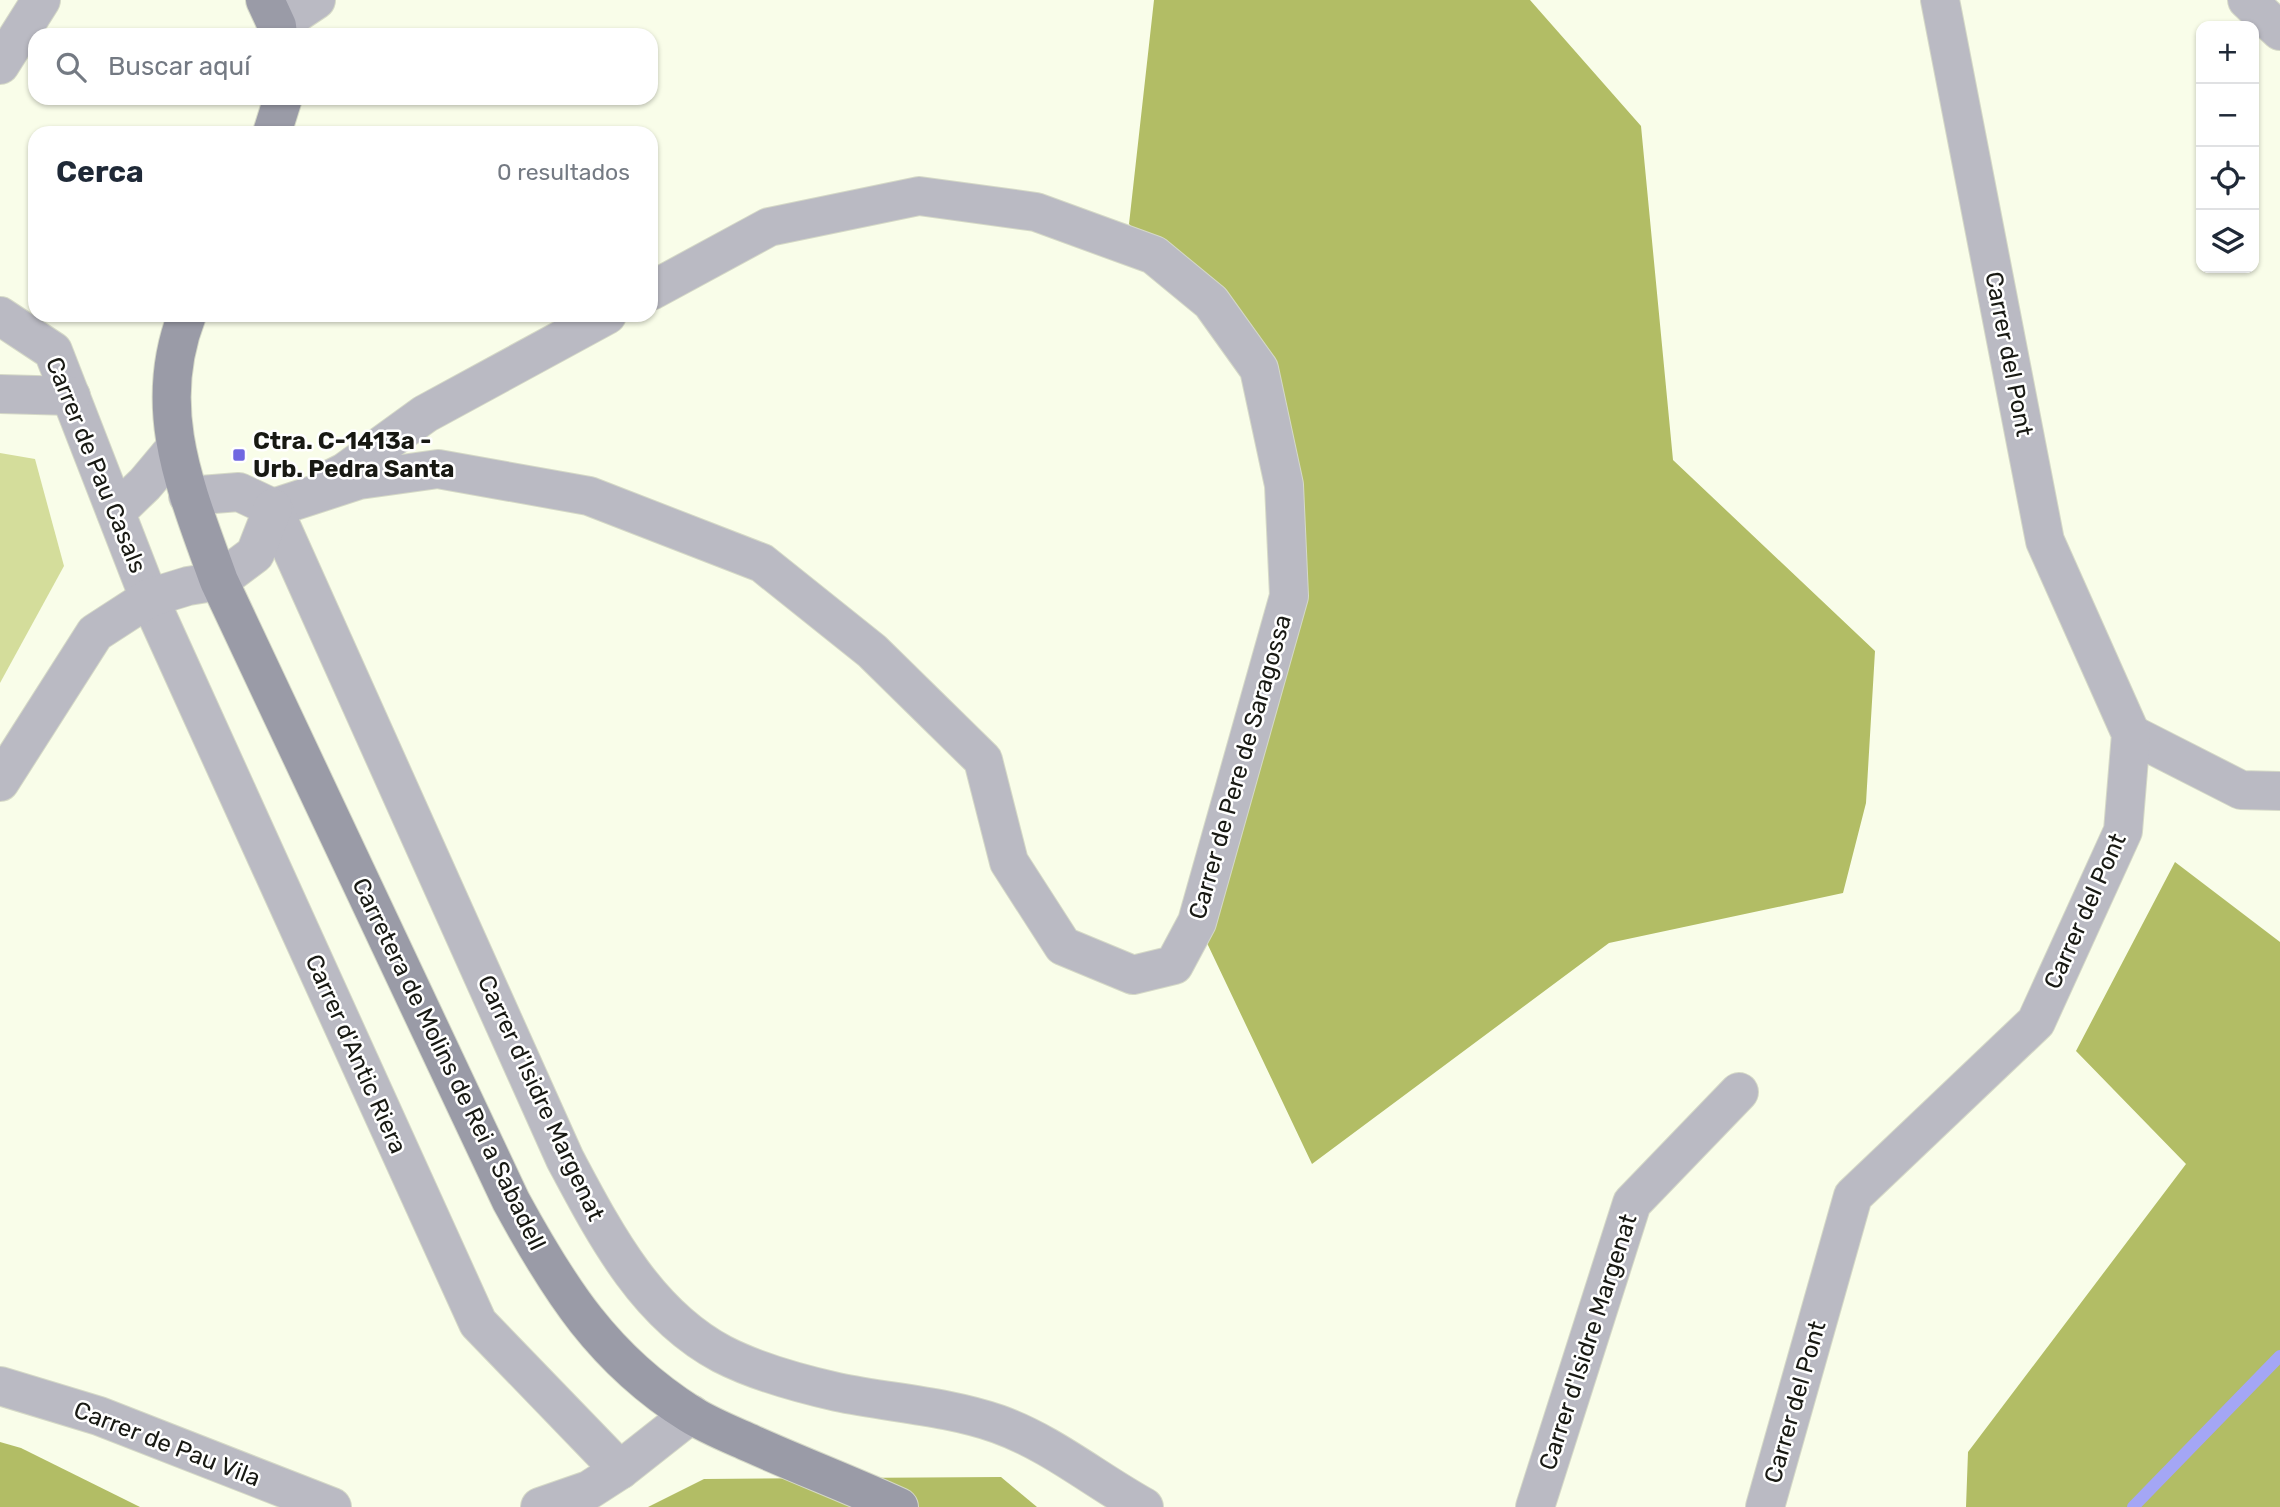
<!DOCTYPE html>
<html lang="es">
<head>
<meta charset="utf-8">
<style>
  body { margin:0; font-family:Rubik,sans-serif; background:#f6f6f7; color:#1f2937 }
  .controls { position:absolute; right:21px; top:21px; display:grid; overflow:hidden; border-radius:14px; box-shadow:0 2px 5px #0004 }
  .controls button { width:63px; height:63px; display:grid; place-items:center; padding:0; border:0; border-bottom:2px solid #e0e1e3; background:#fff; color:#1f2937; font:35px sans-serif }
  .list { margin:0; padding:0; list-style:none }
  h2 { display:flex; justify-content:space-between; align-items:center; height:91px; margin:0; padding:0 28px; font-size:30px }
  h2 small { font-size:23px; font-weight:400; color:#747a83 }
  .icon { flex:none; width:38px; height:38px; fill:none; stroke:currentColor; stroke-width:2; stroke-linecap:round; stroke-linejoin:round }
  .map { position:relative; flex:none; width:2280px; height:1507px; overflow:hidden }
  .search { position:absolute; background:#fff; box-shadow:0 2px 5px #0004; left:28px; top:28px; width:630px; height:77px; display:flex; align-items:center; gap:18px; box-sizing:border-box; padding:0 24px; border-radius:21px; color:#747a83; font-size:26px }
  .panel { position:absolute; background:#fff; box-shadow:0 2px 5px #0004; left:28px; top:126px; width:630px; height:196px; border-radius:21px }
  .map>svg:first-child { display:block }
  .green { fill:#d4dd9b }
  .forest { fill:#b2bd65 }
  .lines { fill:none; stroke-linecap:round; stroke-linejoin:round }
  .stream { stroke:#a4a6f5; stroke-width:12 }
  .minor-casing { stroke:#d5d9c7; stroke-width:40 }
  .secondary-casing { stroke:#d5d9c7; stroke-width:40 }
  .minor { stroke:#babac3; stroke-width:38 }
  .secondary { stroke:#9a9ba7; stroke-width:38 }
  .poi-dot { fill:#7067e1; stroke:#fff; stroke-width:2.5 }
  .labels { text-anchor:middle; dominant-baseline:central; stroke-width:5; stroke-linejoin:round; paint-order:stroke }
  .street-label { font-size:24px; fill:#181913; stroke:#fff }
  .poi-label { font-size:24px; font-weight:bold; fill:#181913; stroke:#fff; text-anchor:start }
</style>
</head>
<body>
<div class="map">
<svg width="2280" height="1507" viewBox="0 0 2280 1507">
  <rect width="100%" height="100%" fill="#f9fde9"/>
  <path class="green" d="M0,453L35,459L64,566L0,683Z"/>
  <g class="forest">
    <path d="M1154,0H1530L1641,126L1673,460L1875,651L1866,803L1843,893L1609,943L1312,1164L1197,922L1289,596L1259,369L1129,224Z"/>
    <path d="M2175,862L2280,942V1507H1966L1968,1452L2186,1164L2076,1051Z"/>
    <path d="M0,1442L21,1448L140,1507H0Z"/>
    <path d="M1001,1477L1037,1507H648L704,1479Z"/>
  </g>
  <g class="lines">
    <path class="stream" d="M2133,1507L2280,1356"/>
    <defs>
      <g id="minor">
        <path d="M2247,0L2280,31"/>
        <path d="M277,26L316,0"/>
        <path d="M0,65L41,0"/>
        <path d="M0,316L53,351L149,598L478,1323L620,1470"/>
        <path d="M0,394L71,396"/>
        <path d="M331,479L345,472L425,414L607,315"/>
        <path d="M188,496L239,492L273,508"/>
        <path d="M273,508L359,480L438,469L589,496L762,563L872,651L983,760L1009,862L1063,946L1133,975L1174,965L1197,922L1289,596L1284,485L1259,369L1211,302L1154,255L1036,212L919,196L769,227L651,291"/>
        <path d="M273,508L565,1159C604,1232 645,1313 722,1354C757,1372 797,1383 837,1392C890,1403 946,1406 998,1424C1051,1443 1095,1480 1144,1507"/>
        <path d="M116,512L145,484L176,447"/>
        <path d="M2131,734L2241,790L2280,791"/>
        <path d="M0,782L95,633L149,598L188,586L219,581L255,554L273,508"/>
        <path d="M0,1386L99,1416L332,1507"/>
        <path d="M540,1507L589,1490L620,1470L691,1414"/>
        <path d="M1535,1507L1632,1203L1739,1092"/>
        <path d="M1765,1507L1853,1196L2036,1022L2123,831L2131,734L2045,541L1940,0"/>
      </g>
      <g id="secondary">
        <path d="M265,0L277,26L278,35"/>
        <path d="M272,133L283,98"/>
        <path d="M187,315C150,410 187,491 219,581L511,1201C559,1289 603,1359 690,1414C709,1426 732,1435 752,1444C801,1466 851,1485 899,1507"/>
      </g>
    </defs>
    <use href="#minor" class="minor-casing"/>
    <use href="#secondary" class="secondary-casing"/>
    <use href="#minor" class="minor"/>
    <use href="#secondary" class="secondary"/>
  </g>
  <rect class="poi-dot" x="232" y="448" width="14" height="14" rx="3.5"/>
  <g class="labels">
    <g class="street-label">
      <text transform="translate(2009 354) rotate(79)">Carrer del Pont</text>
      <text transform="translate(96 465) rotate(68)">Carrer de Pau Casals</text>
      <text transform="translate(1240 767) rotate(-74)">Carrer de Pere de Saragossa</text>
      <text transform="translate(2085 911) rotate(-66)">Carrer del Pont</text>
      <text transform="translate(356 1054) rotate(66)">Carrer d'Antic Riera</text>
      <text transform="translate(449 1064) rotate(64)">Carretera de Molins de Rei a Sabadell</text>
      <text transform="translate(541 1098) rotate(65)">Carrer d'Isidre Margenat</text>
      <text transform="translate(1588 1342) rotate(-72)">Carrer d'Isidre Margenat</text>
      <text transform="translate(1795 1402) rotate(-74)">Carrer del Pont</text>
      <text transform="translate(167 1444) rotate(21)">Carrer de Pau Vila</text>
    </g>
    <g class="poi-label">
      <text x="253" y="441">Ctra. C-1413a -<tspan x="253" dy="28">Urb. Pedra Santa</tspan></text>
    </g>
  </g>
</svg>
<div class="controls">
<button>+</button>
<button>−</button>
<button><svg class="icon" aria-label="locate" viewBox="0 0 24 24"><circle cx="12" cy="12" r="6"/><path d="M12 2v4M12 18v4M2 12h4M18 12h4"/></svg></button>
<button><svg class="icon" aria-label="layers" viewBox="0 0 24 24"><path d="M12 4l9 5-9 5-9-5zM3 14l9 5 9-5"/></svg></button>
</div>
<div class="search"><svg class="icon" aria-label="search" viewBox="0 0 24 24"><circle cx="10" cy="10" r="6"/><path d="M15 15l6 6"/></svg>Buscar aquí</div>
<section class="panel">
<h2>Cerca<small>0 resultados</small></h2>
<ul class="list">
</ul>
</section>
</div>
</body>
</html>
